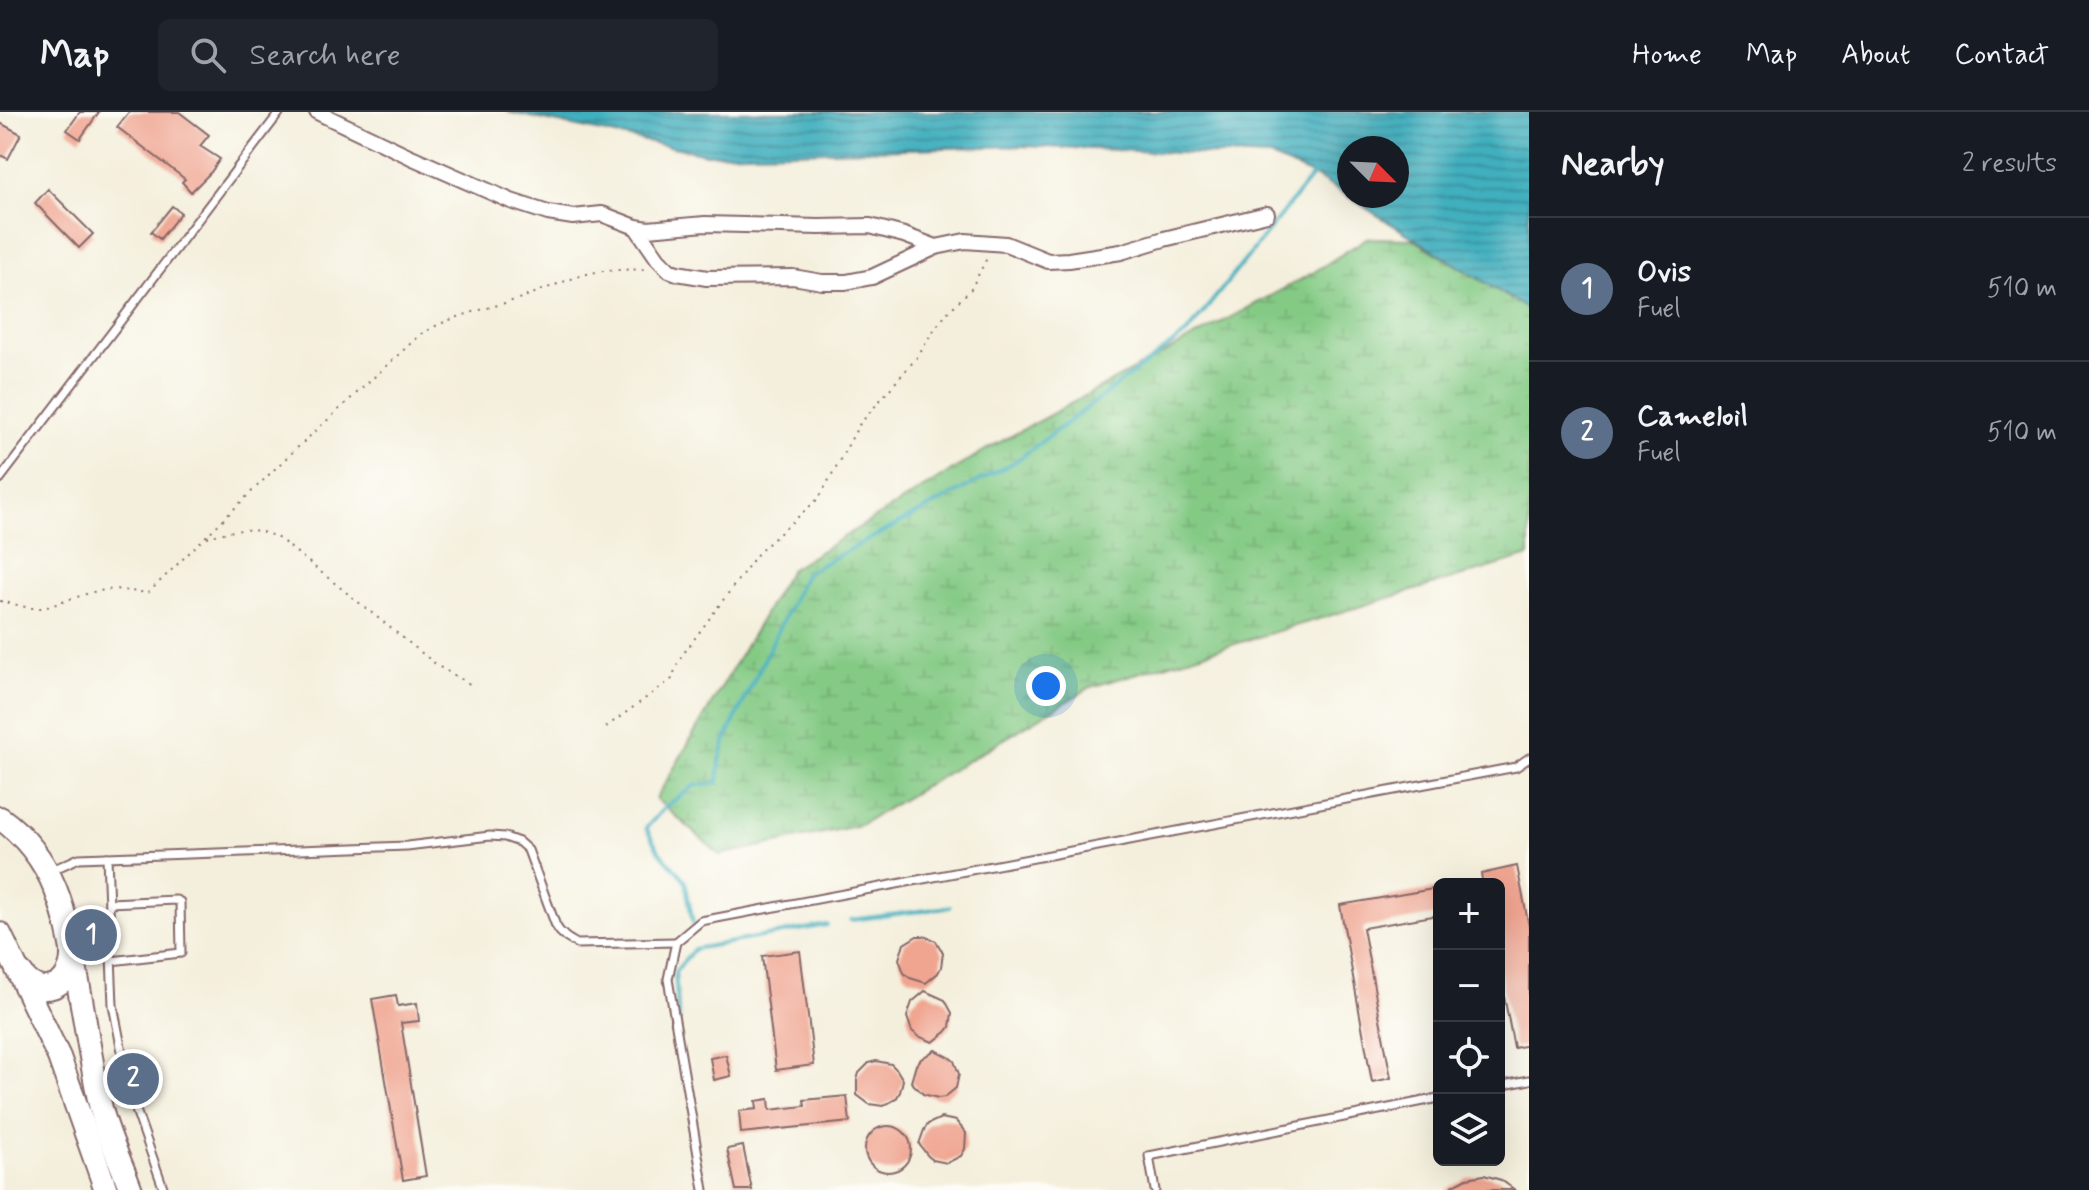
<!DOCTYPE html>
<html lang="en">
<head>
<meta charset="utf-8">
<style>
  body { margin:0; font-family:Mynerve,sans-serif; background:#20242c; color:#f1f3f6 }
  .controls { position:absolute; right:24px; bottom:24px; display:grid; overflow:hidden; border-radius:12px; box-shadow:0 8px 32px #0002 }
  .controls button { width:72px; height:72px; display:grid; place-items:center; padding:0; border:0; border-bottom:2px solid #363941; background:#171b24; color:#f1f3f6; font:40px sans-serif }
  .compass { position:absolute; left:1337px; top:24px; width:72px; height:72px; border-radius:50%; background:#171b24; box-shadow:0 8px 32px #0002; rotate:114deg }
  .you { position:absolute; left:1046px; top:574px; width:28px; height:28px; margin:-20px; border:6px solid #fff; border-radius:50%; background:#1a73e8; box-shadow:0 0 0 12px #1a73e833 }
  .badge { display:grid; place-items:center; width:52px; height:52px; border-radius:50%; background:#7c3aed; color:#fff; font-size:26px; font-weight:700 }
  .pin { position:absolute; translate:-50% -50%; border:4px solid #fff; box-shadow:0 2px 8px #0006 }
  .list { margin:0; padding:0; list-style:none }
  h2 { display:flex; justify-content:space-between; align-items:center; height:104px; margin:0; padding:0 32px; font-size:34px }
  h2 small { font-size:26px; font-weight:400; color:#9ea1a6 }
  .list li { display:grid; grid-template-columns:52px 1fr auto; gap:24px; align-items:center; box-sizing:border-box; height:144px; padding:0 32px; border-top:2px solid #363941 }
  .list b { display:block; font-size:30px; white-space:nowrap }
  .list p { margin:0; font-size:26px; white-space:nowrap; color:#9ea1a6 }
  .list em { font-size:26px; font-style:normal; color:#9ea1a6 }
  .icon { flex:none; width:44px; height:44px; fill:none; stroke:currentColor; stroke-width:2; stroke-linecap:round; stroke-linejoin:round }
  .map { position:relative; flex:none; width:1529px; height:1078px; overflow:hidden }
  header { display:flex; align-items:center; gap:48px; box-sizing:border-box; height:112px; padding:0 40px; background:#171b24; border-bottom:2px solid #363941 }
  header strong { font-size:38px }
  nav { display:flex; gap:44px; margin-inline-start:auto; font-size:28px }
  .search { width:560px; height:72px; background:#20242c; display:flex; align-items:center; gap:20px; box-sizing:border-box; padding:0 28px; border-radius:12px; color:#9ea1a6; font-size:30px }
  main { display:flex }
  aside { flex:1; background:#171b24 }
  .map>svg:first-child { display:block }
  .wetland { fill:url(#wetland-marsh); stroke:#677458; stroke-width:2 }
  .water { fill:url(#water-rules); stroke:#466774; stroke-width:2; fill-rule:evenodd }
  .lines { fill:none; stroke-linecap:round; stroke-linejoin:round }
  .stream { stroke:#41afbe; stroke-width:4 }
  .building { fill:#f0a591 }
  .service-casing { stroke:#866869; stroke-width:11 }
  .minor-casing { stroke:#866869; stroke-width:18 }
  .primary-casing { stroke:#866869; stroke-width:26 }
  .path { stroke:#866869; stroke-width:2; stroke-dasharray:2 6; stroke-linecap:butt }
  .service { stroke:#fff; stroke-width:7 }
  .minor { stroke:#fff; stroke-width:14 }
  .primary { stroke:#fff; stroke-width:22 }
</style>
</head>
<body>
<header>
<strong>Map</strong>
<div class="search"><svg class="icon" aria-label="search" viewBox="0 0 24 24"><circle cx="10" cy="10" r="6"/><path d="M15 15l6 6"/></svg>Search here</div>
<nav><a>Home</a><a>Map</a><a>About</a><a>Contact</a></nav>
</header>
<main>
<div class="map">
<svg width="1529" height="1078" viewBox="0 0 1529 1078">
  <defs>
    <pattern id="wetland-marsh" width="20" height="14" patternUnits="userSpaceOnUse" patternTransform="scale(2)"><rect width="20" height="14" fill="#84ca85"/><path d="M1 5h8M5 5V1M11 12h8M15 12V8" fill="none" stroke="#74ad73"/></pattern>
    <pattern id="water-rules" width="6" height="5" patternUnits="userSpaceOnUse" patternTransform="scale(2)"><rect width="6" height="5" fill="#41afbe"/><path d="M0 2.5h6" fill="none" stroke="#388e9b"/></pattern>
  </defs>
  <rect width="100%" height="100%" fill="#fdfcf7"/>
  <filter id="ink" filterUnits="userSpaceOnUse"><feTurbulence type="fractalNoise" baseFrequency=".0125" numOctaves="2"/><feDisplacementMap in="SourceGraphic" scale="16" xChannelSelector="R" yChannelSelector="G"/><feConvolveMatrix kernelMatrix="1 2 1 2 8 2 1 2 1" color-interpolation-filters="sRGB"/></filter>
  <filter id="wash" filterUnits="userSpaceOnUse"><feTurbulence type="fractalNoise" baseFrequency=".006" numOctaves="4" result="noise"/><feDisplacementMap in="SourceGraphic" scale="32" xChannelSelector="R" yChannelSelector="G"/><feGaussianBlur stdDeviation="1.8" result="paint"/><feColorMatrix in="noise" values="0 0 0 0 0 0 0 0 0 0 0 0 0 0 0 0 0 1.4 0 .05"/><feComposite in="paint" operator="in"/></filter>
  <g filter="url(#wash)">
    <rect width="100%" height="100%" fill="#f4efdc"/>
    <path class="wetland" d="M1367,126L1413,127L1529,198V444L1091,575L860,713L720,743L656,687L790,458L987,337L1311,162Z"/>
    <path class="water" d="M507,0H1529V198L1313,63L1270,45L1023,34L706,42ZM1349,36H1397V84H1349Z"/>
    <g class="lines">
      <g class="stream">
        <path d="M851,808L950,795"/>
        <path d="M693,811L685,768L659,739L646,716L665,695L696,673L718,671L720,648L727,624L806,461L1016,349L1187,221L1313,63"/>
        <path d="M679,909L675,860L694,837L827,813"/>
      </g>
    </g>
    <g id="blocks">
      <g class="building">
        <path d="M80,0H99L80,27L67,18Z"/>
        <path d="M129,0H179L209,23L200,34L220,47L211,60L191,80L182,70L185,67L117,15Z"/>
        <path d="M0,11L21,22L8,47L0,43Z"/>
        <path d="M48,77L93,122L79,136L35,91Z"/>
        <path d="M172,94L181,101L160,127L151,120Z"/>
        <path d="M1517,754L1529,815V933L1514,936L1499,857V772H1483L1481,762Z"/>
        <path d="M1439,776V803L1363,816L1391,966L1372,970L1340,793Z"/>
        <path d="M917,824H924L936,829L943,841L941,855L938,861L926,871L910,866L904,861L899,847L904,832Z"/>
        <path d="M800,839L814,953L776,958L762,844Z"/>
        <path d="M925,879L945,888L952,901L950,915L946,920L933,930L918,924L912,919L907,905L912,890Z"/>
        <path d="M396,883L398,894L417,891L419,909L401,911L426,1064L403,1068L372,887Z"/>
        <path d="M935,938L949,945L954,949L959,962L956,976L945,985L938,986L923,982L911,970L916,953L921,947Z"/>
        <path d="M726,943L731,964L714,968L710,946Z"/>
        <path d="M876,949L891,952L897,958L903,968L900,980L896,987L883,994L869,992L857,983V968L859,961L869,951Z"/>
        <path d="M847,984L850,1010L741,1021L739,999L757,997L756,989L769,987L770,998L805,994L804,988Z"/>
        <path d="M941,1006L956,1009L966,1021L965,1037L961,1044L947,1051L933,1048L928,1044L919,1032L924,1018L928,1012Z"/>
        <circle cx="888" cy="1037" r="23"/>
        <path d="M743,1034L752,1078H736L727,1037Z"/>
        <path d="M1484,1063L1501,1068L1515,1078H1445L1467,1066Z"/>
      </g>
    </g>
  </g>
  <g filter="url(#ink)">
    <use href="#blocks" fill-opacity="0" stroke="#866869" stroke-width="2"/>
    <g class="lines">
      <defs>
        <g id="service">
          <path d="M0,367L280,0"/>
          <path d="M107,745L113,893L130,981L164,1078"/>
          <path d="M50,759L79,746L407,734L490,724L505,725L519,730L528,738L556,814C561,823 568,827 577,832L676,830"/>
          <path d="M109,791L176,788L180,790L181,841L111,849"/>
          <path d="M1499,974L1529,968"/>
          <path d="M704,1078L668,867L676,830L701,809L1516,655L1529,646"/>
          <path d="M1155,1078L1149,1044L1439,986"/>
        </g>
        <g id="minor">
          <path d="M317,0L411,45L511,89L548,101L573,105L602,102L636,115L648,117L705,112L819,115L870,114L904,123L936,135"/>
          <path d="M636,115L658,147L669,158L677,161L707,166L793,165L822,170H846L872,165L936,135L965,129L1006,132L1048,149L1069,148L1121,140L1164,127L1267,102"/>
        </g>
        <g id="primary">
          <path d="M0,706C56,746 66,802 77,865C85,907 91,950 100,992C106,1021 121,1050 131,1078"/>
          <path d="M0,822L59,945L106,1078"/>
          <path d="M21,861C40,889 72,875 72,843"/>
        </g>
      </defs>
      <use href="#service" class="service-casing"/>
      <use href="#minor" class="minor-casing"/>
      <use href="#primary" class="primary-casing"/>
      <g class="path">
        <path d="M207,425C237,418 253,412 281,428L438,554L473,574"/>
        <path d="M0,489L30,496H44L92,480L114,477L148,481L284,348L421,222C450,204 483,198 515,188C537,181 558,171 580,164C602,157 625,158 648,157"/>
        <path d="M606,615L672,567L678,549L758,441L819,386L859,313L919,243L931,222L948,200L971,177L987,146"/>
      </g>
      <use href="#service" class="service"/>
      <use href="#minor" class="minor"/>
      <use href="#primary" class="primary"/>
    </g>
  </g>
</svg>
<div class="controls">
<button>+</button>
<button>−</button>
<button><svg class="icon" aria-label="locate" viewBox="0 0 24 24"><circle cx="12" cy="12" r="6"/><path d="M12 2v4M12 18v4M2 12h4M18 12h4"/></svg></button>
<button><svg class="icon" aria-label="layers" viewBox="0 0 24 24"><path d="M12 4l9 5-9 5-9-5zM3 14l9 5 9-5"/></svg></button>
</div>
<svg class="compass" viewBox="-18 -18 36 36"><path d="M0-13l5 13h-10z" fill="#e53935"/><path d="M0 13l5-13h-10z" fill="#9ea1a6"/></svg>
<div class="you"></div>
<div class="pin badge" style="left:91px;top:823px;background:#5c6f8a">1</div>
<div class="pin badge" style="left:133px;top:967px;background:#5c6f8a">2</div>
</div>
<aside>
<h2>Nearby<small>2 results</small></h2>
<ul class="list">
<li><span class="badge" style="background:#5c6f8a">1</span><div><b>Ovis</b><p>Fuel</p></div><em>510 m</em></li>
<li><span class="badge" style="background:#5c6f8a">2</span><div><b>Cameloil</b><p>Fuel</p></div><em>510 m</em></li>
</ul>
</aside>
</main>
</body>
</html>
